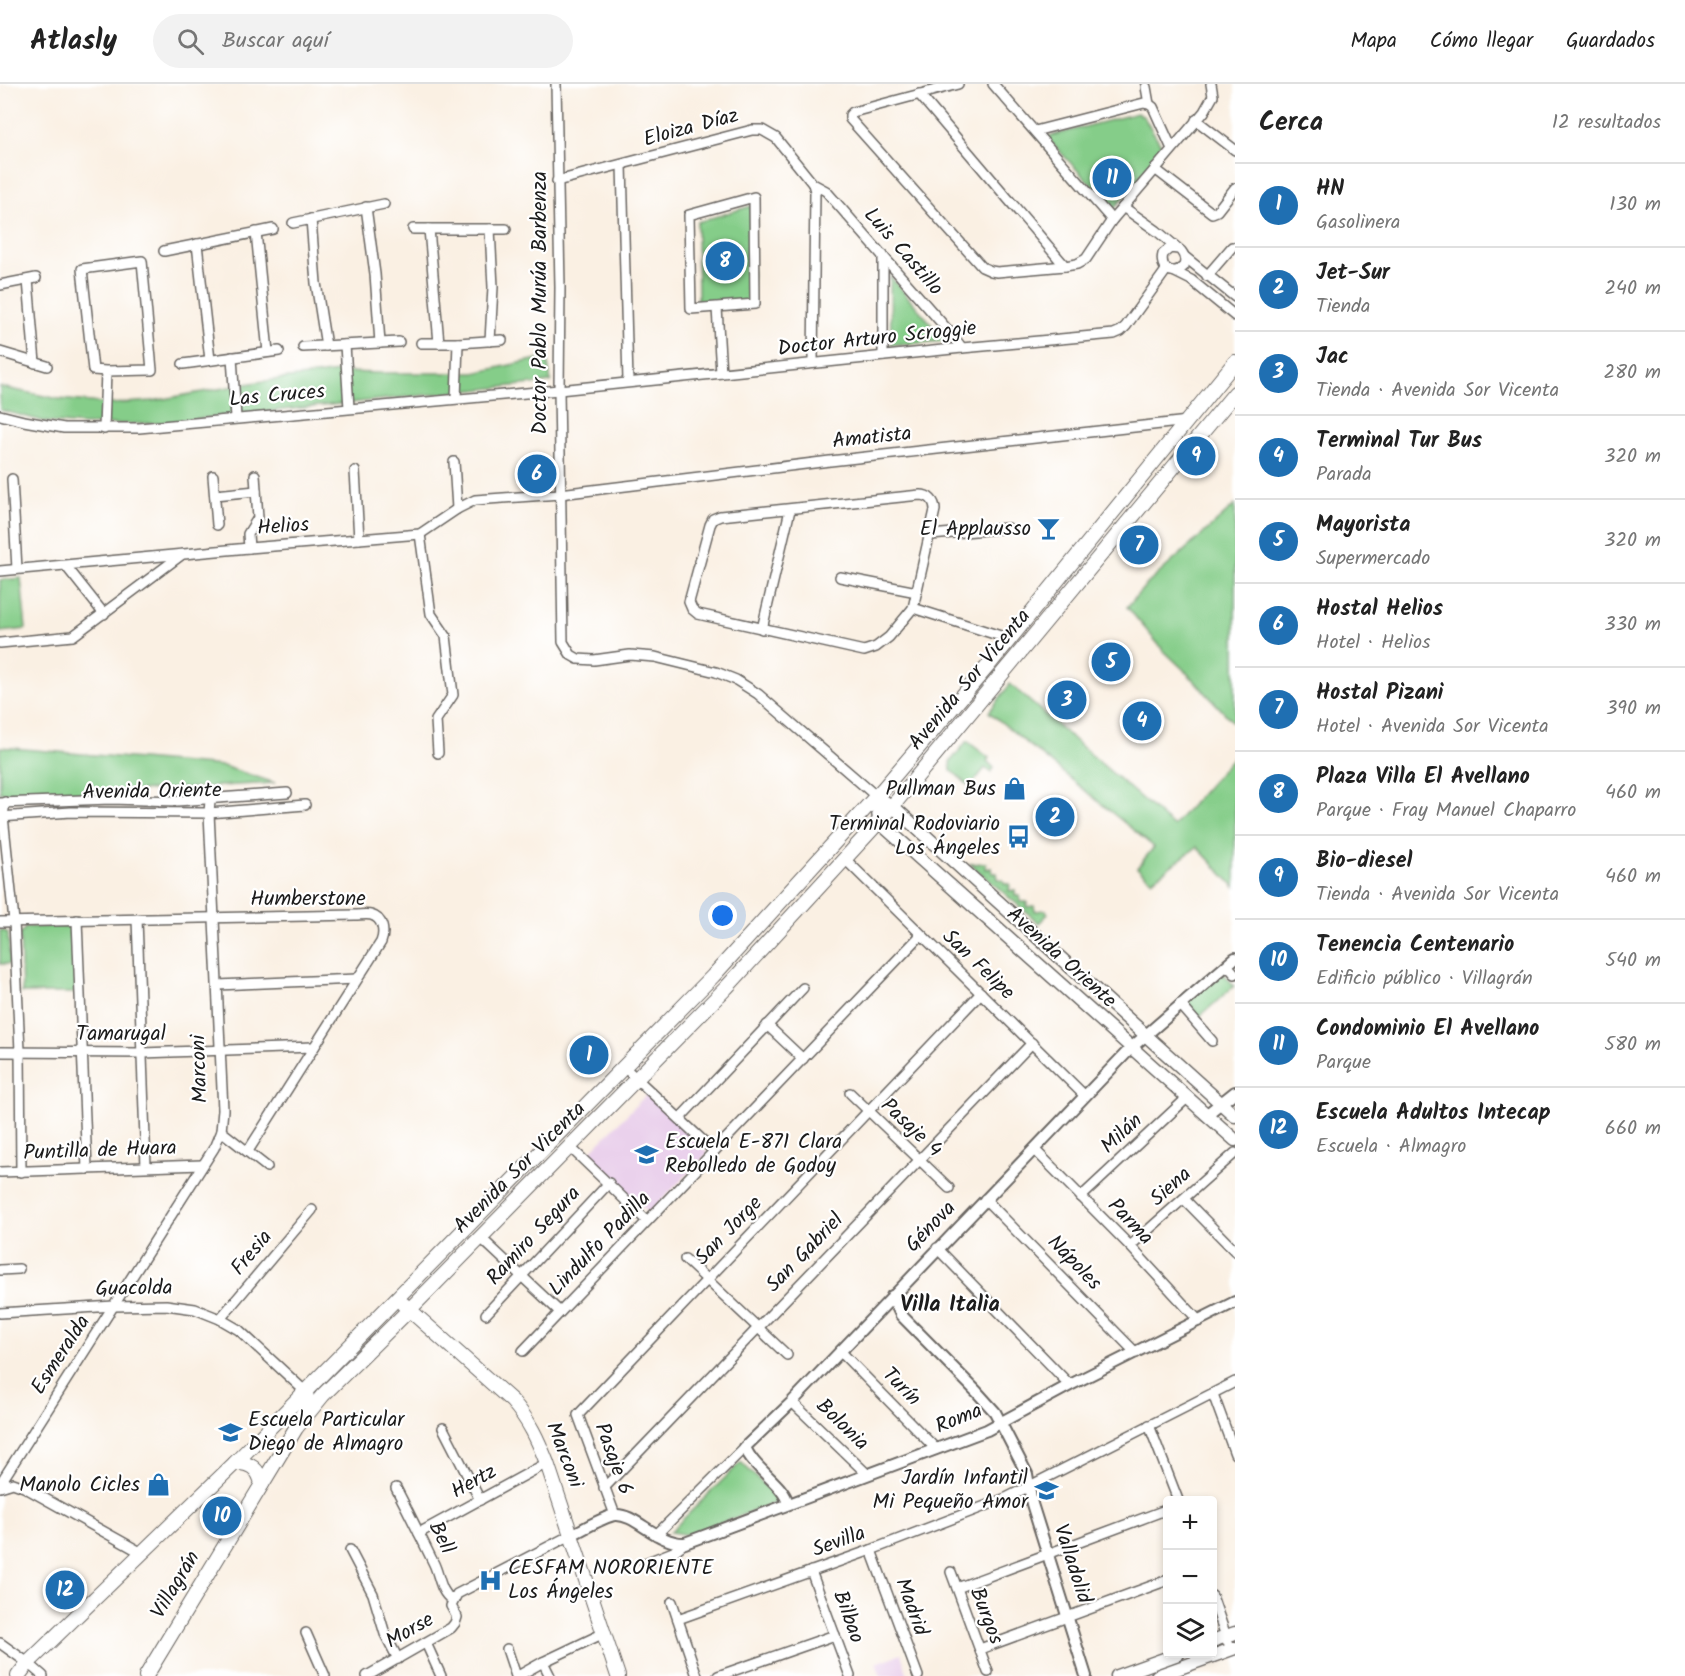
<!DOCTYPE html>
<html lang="es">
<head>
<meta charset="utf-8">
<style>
  body { margin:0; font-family:Kalam,sans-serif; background:#f2f2f2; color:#222 }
  .controls { position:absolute; right:18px; bottom:18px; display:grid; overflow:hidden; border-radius:6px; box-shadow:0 3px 9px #0003 }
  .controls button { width:54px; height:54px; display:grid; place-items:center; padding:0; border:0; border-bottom:2px solid #e0e0e0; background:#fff; color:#222; font:30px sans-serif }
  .you { position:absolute; left:723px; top:832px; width:21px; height:21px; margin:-15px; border:4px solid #fff; border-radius:50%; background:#1a73e8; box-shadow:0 0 0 9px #1a73e833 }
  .badge { display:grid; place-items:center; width:39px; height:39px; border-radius:50%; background:#1f6fb2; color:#fff; font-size:20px; font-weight:700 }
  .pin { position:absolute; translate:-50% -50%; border:3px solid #fff; box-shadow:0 2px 6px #0006 }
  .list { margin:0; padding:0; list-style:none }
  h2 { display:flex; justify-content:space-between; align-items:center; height:78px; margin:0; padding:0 24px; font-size:26px }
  h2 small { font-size:20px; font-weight:400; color:#767676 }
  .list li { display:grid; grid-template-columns:39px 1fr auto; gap:18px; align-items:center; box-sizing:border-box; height:84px; padding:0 24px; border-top:2px solid #e0e0e0 }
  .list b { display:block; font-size:22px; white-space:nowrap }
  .list p { margin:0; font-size:20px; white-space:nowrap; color:#767676 }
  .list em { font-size:20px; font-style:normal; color:#767676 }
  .icon { flex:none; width:33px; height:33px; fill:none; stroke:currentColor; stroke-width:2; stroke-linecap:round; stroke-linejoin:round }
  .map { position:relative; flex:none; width:1235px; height:1592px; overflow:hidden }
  header { display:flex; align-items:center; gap:36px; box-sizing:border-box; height:84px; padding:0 30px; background:#fff; border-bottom:2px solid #e0e0e0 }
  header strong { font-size:28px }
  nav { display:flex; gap:33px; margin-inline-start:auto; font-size:21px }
  .search { width:420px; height:54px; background:#f2f2f2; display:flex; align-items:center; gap:15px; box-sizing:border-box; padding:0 21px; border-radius:33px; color:#767676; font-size:22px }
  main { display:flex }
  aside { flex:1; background:#fff }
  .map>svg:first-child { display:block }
  .built { fill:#ead1ec }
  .green { fill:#85cd89; stroke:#507452; stroke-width:1.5 }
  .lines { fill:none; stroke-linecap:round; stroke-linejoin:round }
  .minor-casing { stroke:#6a6662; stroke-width:12 }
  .tertiary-casing { stroke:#6a6662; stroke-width:14 }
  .secondary-casing { stroke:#6a6662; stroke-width:15 }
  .primary-casing { stroke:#6a6662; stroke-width:16 }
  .minor { stroke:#fff; stroke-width:9 }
  .tertiary { stroke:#fff; stroke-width:10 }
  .secondary { stroke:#fff; stroke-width:12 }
  .primary { stroke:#fff; stroke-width:14 }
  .labels { text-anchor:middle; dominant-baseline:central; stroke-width:4.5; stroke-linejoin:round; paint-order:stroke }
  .street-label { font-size:21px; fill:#1c1c1c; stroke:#fff }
  .poi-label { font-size:21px; fill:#1c1c1c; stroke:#fff; text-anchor:end }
  .neighbourhood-label { font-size:22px; font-weight:bold; fill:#1c1c1c; stroke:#fff }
</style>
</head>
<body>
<header>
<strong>Atlasly</strong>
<div class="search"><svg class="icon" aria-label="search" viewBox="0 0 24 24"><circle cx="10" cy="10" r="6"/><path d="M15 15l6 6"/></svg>Buscar aquí</div>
<nav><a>Mapa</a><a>Cómo llegar</a><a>Guardados</a></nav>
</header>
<main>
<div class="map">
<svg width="1235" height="1592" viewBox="0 0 1235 1592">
  <rect width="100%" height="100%" fill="#fff"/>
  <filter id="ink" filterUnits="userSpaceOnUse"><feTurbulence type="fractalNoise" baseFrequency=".0167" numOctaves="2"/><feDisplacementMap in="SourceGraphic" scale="12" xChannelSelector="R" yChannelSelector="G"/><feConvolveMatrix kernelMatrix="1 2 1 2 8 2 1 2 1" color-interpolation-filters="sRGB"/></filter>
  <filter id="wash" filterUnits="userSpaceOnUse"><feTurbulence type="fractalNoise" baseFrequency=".008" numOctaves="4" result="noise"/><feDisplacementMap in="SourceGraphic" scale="24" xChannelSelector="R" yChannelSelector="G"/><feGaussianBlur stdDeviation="1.35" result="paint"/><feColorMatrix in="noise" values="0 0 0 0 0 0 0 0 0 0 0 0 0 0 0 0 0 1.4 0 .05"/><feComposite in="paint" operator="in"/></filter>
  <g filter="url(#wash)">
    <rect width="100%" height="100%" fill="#faf0e3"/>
    <g class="built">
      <path d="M647,1010L708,1069L649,1129L587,1071Z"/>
      <path d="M901,1570L908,1592H881L876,1579Z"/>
    </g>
    <g class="green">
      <path d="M1137,29L1144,33L1163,64L1114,125L1046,53Z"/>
      <path d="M751,122L752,217L698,222L697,138Z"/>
      <path d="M890,192L946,257L891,261Z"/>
      <path d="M547,273L551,298L158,339L85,341L46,338L0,326V303L59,315L111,320L152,317L257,298L339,288L381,289H474Z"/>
      <path d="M1235,421V640L1183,585L1164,567L1127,523L1145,502Z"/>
      <path d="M21,494L26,545L0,548V496Z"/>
      <path d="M1010,600L1173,742L1235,671V803L1197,763L1152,796L1137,784L1154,763L989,628Z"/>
      <path d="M967,657L989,674L987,677L994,684L991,688L985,684L970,703L951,686L950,678Z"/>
      <path d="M0,663L223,682L275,699L99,709H0Z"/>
      <path d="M986,779V785L991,784L992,789H997L998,795L1003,796L1005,800H1010L1009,807L1015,806V812H1020L1021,818H1027V823L1034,822L1035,827L1046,826L1048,830L1039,839L970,780Z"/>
      <path d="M75,842L76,909H22L20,850L26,843Z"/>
      <path d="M0,846H3L8,849L10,880H0Z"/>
      <path d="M1221,886L1234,902L1197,935L1185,920Z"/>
      <path d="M741,1378L780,1417L689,1451L670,1448Z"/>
    </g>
  </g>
  <g filter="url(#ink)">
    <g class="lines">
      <defs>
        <g id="minor">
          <path d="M556,0L560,203L559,306L563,558L571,571L578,575L594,576L630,571L655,573L716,588L736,596L758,610L877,713"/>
          <path d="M958,0L853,28L850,31V35L982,183L991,187L997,188L1065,182L1077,180L1086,175L1112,136L1204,28L1213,12L1211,0"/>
          <path d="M993,0L1112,136"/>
          <path d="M1146,3L1149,20"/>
          <path d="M919,10L1065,182"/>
          <path d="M1196,36L1235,66"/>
          <path d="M1035,47L1144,19L1149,20L1153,23L1172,65"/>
          <path d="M622,81L628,297"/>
          <path d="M1155,85L1212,129L1217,127L1235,104"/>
          <path d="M557,97L752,46H762L776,54L813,100L815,107L813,279"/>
          <path d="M813,100L826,107L953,252L962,264"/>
          <path d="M754,113L755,220L691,225L689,131Z"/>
          <path d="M366,123L375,190L380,259"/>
          <path d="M1123,123L1157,147L1181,167C1185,172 1186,176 1184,182C1173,193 1159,185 1163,170L1170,164L1178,165"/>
          <path d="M311,135L316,199L326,262"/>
          <path d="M293,139L384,120"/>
          <path d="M413,145H506"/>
          <path d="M429,145L439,259"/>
          <path d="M490,145L493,203L490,257"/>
          <path d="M256,148L268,268"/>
          <path d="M197,160L210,276"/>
          <path d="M164,167L273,145"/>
          <path d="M1185,173L1235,213"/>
          <path d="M1173,187L1191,196L1235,232"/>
          <path d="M1207,192L1232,163"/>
          <path d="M28,196L35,279"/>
          <path d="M0,201L36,194"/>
          <path d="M717,224L721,289"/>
          <path d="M421,259H458L502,256"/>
          <path d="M345,261L349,324"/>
          <path d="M303,263L399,258"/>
          <path d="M0,268L47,282"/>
          <path d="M883,272V171"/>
          <path d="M232,273L236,334"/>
          <path d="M183,280L279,267"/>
          <path d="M456,314L458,259"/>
          <path d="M0,331L24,337L64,344H139L559,306L962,264L1114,250L1121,247L1126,242L1167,185"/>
          <path d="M104,345L106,287L152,286L142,177L82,185L93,286L106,287"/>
          <path d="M454,378L457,425"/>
          <path d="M355,387L359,455"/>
          <path d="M213,392L217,441"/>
          <path d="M12,395L17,485"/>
          <path d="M215,411L256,407"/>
          <path d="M920,411C929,411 935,417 935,426L913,524L889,553L876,563L864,567L698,530L692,525L689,518L710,441L713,435L720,432Z"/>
          <path d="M420,450L431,530L446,552L453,611L436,636L438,669"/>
          <path d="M931,451L1008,444"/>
          <path d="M249,464L248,450L258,434L255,391"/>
          <path d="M66,482L104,530"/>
          <path d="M0,487L249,464L420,450L457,425L475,416L560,410L830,377L1188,337"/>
          <path d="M840,493L917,508"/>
          <path d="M913,524L1010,555"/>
          <path d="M762,545L790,426"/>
          <path d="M0,559L73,552L180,472"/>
          <path d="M5,718L3,732L14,837L20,967L21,1088"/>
          <path d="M0,719L111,715L177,717L287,709"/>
          <path d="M0,733L71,728L209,729L305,721"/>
          <path d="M845,775L1085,1012"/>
          <path d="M137,835L146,1082"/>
          <path d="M77,836L87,1085"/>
          <path d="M0,838L355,831C360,831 367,830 371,831C383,834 385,848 381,858L248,1067"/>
          <path d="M1227,881L1235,890"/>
          <path d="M218,901L357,895"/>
          <path d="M1180,920L1212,957"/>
          <path d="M767,941L803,975"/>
          <path d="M0,968L142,969L314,963"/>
          <path d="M624,983L714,1067"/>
          <path d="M850,1009L949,1104"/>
          <path d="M680,1034L803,904"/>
          <path d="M221,1047L267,1083"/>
          <path d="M570,1063L647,1137"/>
          <path d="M1034,1065L1130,1162L1199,1237"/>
          <path d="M0,1088L202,1081"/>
          <path d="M1081,1113L1187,1014"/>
          <path d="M985,1115L1136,1269"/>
          <path d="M1184,1115L1235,1167"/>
          <path d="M481,1154L560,1228"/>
          <path d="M1130,1162L1235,1069"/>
          <path d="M937,1164L1070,1301"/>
          <path d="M685,1175L787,1271"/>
          <path d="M0,1186L19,1185"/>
          <path d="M0,1229L114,1222L166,1221L195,1225L220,1235L239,1246L309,1311C308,1323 296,1329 296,1342"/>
          <path d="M486,1230L609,1099"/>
          <path d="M220,1235L312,1126"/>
          <path d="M523,1267L921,851"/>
          <path d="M840,1267L936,1365"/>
          <path d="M1213,1310L1235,1370"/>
          <path d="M792,1318L867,1390"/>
          <path d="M1149,1341L1178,1416"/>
          <path d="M443,1344L480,1416"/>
          <path d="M0,1400L214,1064L221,1047L223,1026L209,729L210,716"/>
          <path d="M0,1403L13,1399L24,1403L142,1469"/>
          <path d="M396,1404C409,1429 421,1453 433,1478C440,1491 439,1507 452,1516H453"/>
          <path d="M604,1404L1032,959"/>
          <path d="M615,1431L578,1331L981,909"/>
          <path d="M419,1449L547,1379"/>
          <path d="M656,1451L745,1363"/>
          <path d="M350,1466L373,1510L385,1550L398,1575"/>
          <path d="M871,1466L918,1592"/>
          <path d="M645,1479L673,1468L685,1459"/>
          <path d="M811,1487L850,1592"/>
          <path d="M951,1488L988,1588"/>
          <path d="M957,1504L1168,1425"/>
          <path d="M1212,1512L1228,1558"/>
          <path d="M672,1518L697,1592"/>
          <path d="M678,1535L871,1466L1006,1414L1235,1298"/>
          <path d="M306,1549L325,1592"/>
          <path d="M0,1559L28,1579L43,1592"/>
          <path d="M426,1559L441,1592"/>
          <path d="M507,1565L516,1592"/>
          <path d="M980,1565L1168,1496"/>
          <path d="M367,1592L451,1544L455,1539L457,1533L451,1522L457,1510L571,1451"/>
          <path d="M518,1592L543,1578"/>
          <path d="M550,1592L543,1578L604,1549"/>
          <path d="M718,1592L835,1551"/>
        </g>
        <g id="tertiary">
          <path d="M1206,1031L1235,1008"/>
          <path d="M892,1212L901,1231L977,1308L995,1328L1027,1390L1032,1420L1086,1592"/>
          <path d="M788,1420C785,1401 753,1385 745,1363L792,1318L1131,964L1235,874"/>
          <path d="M571,1451C582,1446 605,1432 615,1431C635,1429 657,1460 685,1459L987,1346L1070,1301L1235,1218"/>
        </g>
        <g id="secondary">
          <path d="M877,713L879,738L1235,1056"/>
          <path d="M885,718L898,727L1235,1032"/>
          <path d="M1212,1557L1235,1549"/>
          <path d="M1117,1592L1178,1570"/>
          <path d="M1157,1592L1235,1564"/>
        </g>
        <g id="primary">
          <path d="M403,1220L512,1317C529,1336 538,1356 547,1379L618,1592"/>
          <path d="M235,1379C250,1378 259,1385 262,1400"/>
          <path d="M18,1592L28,1579L235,1379L713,892L883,705L987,583L1235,278"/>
          <path d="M146,1592L296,1344L323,1311L417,1218L726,904L885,731L1235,309"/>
        </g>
      </defs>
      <use href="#minor" class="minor-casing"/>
      <use href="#tertiary" class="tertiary-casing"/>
      <use href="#secondary" class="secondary-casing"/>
      <use href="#primary" class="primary-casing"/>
      <use href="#minor" class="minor"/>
      <use href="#tertiary" class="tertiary"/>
      <use href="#secondary" class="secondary"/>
      <use href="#primary" class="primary"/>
    </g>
  </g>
  <defs>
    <symbol id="bar-bare" viewBox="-9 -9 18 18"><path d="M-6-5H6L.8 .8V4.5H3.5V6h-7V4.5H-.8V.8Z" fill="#1f6fb2" stroke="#fff" stroke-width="2.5" paint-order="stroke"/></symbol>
    <symbol id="shop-bare" viewBox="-9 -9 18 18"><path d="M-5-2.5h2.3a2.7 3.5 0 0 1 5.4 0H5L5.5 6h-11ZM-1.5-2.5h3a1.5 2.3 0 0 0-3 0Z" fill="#1f6fb2" stroke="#fff" stroke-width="2.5" paint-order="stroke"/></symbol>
    <symbol id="bus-bare" viewBox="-9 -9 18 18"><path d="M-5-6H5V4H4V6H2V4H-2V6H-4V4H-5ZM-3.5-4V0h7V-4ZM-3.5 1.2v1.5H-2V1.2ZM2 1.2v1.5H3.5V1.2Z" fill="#1f6fb2" stroke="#fff" stroke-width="2.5" paint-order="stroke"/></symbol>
    <symbol id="school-bare" viewBox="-9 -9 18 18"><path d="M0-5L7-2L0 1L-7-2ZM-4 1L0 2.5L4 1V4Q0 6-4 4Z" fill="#1f6fb2" stroke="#fff" stroke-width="2.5" paint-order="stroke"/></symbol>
    <symbol id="hospital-bare" viewBox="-9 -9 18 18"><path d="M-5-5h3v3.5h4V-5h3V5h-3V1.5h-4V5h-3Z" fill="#1f6fb2" stroke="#fff" stroke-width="2.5" paint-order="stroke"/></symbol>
  </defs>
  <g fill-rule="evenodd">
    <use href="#bar-bare" x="1032" y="428" width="33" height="33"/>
    <use href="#shop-bare" x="998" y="688" width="33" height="33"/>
    <use href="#bus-bare" x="1002" y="736" width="33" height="33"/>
    <use href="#school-bare" x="630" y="1054" width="33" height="33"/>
    <use href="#school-bare" x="214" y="1332" width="33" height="33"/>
    <use href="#shop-bare" x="142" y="1384" width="33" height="33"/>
    <use href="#school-bare" x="1030" y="1390" width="33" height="33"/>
    <use href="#hospital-bare" x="474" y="1480" width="33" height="33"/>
  </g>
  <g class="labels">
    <g class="street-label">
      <text transform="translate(691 44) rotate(-15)">Eloiza Díaz</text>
      <text transform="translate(903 168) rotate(49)">Luis Castillo</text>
      <text transform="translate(540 219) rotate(-90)">Doctor Pablo Murúa Barbenza</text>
      <text transform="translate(877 255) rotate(-6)">Doctor Arturo Scroggie</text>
      <text transform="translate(277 312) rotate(-5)">Las Cruces</text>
      <text transform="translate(872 354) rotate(-6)">Amatista</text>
      <text transform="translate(283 443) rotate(-4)">Helios</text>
      <text transform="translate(970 596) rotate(-50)">Avenida Sor Vicenta</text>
      <text transform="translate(152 708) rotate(-1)">Avenida Oriente</text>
      <text x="308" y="815">Humberstone</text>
      <text transform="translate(1061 874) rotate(42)">Avenida Oriente</text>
      <text transform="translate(978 881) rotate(44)">San Felipe</text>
      <text x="121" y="950">Tamarugal</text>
      <text transform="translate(200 985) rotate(-92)">Marconi</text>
      <text transform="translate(911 1044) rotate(43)">Pasaje 4</text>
      <text transform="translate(1122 1050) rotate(-43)">Milán</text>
      <text transform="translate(100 1067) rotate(-2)">Puntilla de Huara</text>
      <text transform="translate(520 1084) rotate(-45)">Avenida Sor Vicenta</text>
      <text transform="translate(1171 1103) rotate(-42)">Siena</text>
      <text transform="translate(1130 1138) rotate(46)">Parma</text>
      <text transform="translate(931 1143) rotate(-46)">Génova</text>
      <text transform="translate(729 1147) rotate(-46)">San Jorge</text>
      <text transform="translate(534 1152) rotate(-47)">Ramiro Segura</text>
      <text transform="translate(600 1160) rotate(-46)">Lindulfo Padilla</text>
      <text transform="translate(252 1169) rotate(-50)">Fresia</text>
      <text transform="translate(805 1169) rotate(-46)">San Gabriel</text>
      <text transform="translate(1074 1179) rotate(46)">Nápoles</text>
      <text transform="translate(134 1205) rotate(-1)">Guacolda</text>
      <text transform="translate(61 1271) rotate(-57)">Esmeralda</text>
      <text transform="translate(901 1303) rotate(45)">Turín</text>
      <text transform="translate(959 1335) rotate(-22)">Roma</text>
      <text transform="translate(842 1341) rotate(44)">Bolonia</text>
      <text transform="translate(564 1371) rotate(69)">Marconi</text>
      <text transform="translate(613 1375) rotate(70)">Pasaje 6</text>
      <text transform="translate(474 1398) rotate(-29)">Hertz</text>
      <text transform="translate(441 1454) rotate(64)">Bell</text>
      <text transform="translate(839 1458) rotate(-20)">Sevilla</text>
      <text transform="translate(1072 1480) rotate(72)">Valladolid</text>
      <text transform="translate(176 1501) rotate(-59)">Villagrán</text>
      <text transform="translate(911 1523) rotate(70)">Madrid</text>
      <text transform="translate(986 1532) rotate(69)">Burgos</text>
      <text transform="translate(848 1533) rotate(70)">Bilbao</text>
      <text transform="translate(410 1547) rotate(-30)">Morse</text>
    </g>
    <g class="poi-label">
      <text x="1031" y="445">El Applausso</text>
      <text x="996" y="705">Pullman Bus</text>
      <text x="1000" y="740">Terminal Rodoviario<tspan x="1000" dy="24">Los Ángeles</tspan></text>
      <text x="665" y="1058" text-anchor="start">Escuela E-871 Clara<tspan x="665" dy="24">Rebolledo de Godoy</tspan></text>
      <text x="248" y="1336" text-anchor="start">Escuela Particular<tspan x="248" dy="24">Diego de Almagro</tspan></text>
      <text x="1028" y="1394">Jardín Infantil<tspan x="1028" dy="24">Mi Pequeño Amor</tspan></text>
      <text x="140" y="1401">Manolo Cicles</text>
      <text x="508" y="1484" text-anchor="start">CESFAM NORORIENTE<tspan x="508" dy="24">Los Ángeles</tspan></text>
    </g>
    <g class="neighbourhood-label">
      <text x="950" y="1221">Villa Italia</text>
    </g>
  </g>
</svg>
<div class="controls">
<button>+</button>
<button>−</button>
<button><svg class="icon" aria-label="layers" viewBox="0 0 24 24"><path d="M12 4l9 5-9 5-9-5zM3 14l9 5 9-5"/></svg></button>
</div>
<div class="you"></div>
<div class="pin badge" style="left:589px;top:971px">1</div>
<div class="pin badge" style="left:1055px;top:733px">2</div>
<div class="pin badge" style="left:1067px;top:616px">3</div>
<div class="pin badge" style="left:1142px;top:637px">4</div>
<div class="pin badge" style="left:1111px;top:578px">5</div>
<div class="pin badge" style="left:537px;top:390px">6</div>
<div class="pin badge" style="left:1139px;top:461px">7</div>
<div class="pin badge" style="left:725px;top:177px">8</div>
<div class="pin badge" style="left:1196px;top:372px">9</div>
<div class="pin badge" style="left:222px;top:1432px">10</div>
<div class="pin badge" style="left:1112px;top:94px">11</div>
<div class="pin badge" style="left:65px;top:1506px">12</div>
</div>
<aside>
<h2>Cerca<small>12 resultados</small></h2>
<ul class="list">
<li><span class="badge">1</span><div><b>HN</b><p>Gasolinera</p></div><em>130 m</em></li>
<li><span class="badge">2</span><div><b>Jet-Sur</b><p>Tienda</p></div><em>240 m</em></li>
<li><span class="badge">3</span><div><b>Jac</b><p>Tienda · Avenida Sor Vicenta</p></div><em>280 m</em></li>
<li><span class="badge">4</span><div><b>Terminal Tur Bus</b><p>Parada</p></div><em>320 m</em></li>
<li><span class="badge">5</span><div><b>Mayorista</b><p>Supermercado</p></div><em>320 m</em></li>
<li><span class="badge">6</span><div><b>Hostal Helios</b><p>Hotel · Helios</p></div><em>330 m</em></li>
<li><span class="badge">7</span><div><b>Hostal Pizani</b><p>Hotel · Avenida Sor Vicenta</p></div><em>390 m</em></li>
<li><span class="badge">8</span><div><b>Plaza Villa El Avellano</b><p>Parque · Fray Manuel Chaparro</p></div><em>460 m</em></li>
<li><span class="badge">9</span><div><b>Bio-diesel</b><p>Tienda · Avenida Sor Vicenta</p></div><em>460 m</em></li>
<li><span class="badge">10</span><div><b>Tenencia Centenario</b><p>Edificio público · Villagrán</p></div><em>540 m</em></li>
<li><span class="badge">11</span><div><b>Condominio El Avellano</b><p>Parque</p></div><em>580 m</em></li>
<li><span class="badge">12</span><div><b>Escuela Adultos Intecap</b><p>Escuela · Almagro</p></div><em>660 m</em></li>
</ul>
</aside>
</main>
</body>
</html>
